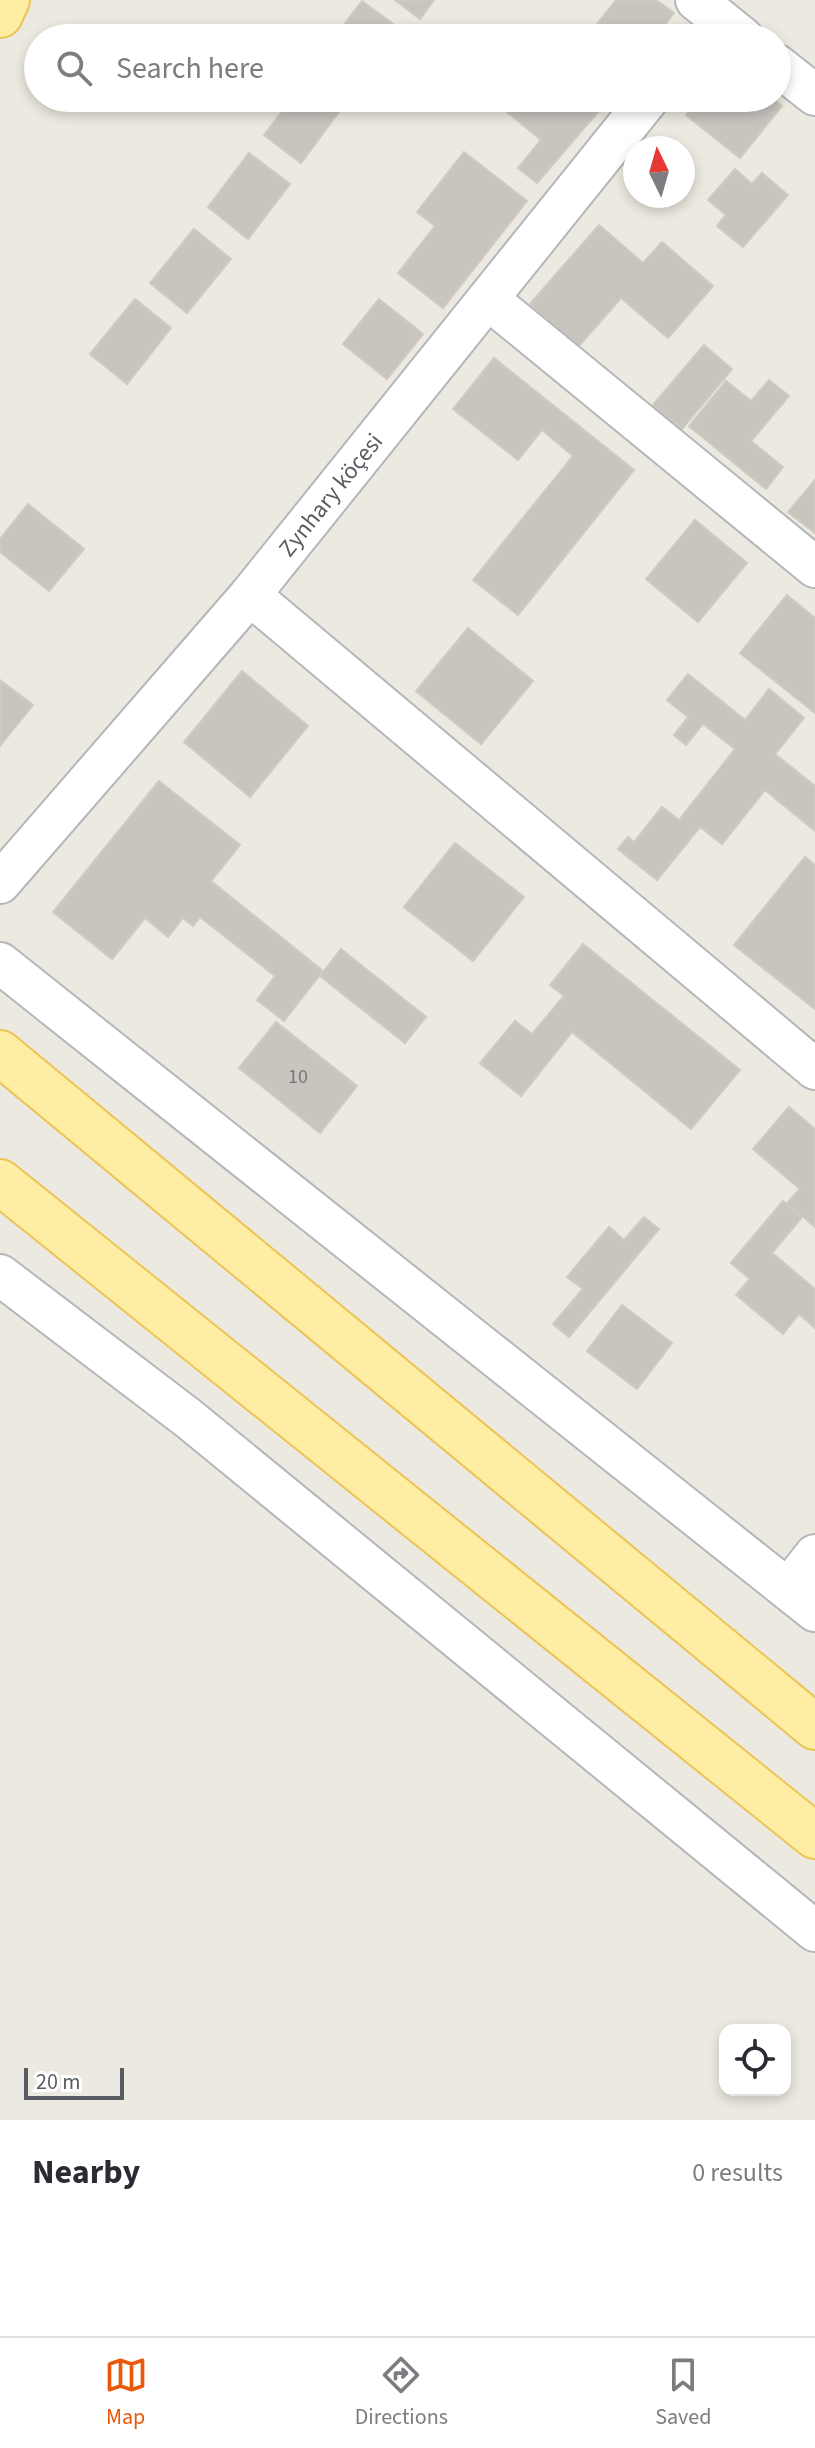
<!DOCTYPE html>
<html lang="en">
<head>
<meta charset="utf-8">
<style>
  body { margin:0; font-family:"Source Sans 3",sans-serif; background:#f7f7f7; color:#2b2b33 }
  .controls { position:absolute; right:24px; bottom:24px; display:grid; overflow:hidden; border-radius:16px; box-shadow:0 4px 12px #0003 }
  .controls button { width:72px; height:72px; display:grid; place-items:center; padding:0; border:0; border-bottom:2px solid #e1e1e2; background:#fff; color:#2b2b33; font:40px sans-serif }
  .compass { position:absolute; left:623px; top:136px; width:72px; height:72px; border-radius:50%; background:#fff; box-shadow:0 4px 12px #0003; rotate:355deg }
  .scale { position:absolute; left:24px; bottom:20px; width:100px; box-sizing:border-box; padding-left:8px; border:4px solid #595c61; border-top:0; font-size:22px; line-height:28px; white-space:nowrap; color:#595c61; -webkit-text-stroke:6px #fff; paint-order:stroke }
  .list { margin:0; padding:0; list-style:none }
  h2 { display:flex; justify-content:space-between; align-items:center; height:104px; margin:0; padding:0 32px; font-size:34px }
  h2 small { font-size:26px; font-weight:400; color:#7c7c81 }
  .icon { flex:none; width:44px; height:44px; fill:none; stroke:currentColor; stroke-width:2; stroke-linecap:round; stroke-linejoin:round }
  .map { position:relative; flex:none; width:815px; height:2120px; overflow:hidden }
  .search { position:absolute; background:#fff; box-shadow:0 4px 12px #0003; left:24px; right:24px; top:24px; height:88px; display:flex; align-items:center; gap:20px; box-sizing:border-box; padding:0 28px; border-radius:44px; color:#7c7c81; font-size:30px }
  .sheet { height:216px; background:#fff }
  nav { display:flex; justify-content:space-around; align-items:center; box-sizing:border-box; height:112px; border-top:2px solid #e1e1e2; background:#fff; font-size:22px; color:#7c7c81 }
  nav a { display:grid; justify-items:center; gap:4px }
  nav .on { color:#ea580c }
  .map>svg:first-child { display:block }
  .building { fill:#c8c5bf; stroke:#d0cabe; stroke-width:2 }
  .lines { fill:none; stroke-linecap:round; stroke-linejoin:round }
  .street-casing { stroke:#b3b6bb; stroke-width:44 }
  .primary-casing { stroke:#eec356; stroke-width:48 }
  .street { stroke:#fff; stroke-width:40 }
  .primary { stroke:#fdeea3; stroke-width:44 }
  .labels { text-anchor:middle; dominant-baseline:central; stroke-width:8; stroke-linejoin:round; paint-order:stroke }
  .number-label { font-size:20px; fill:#757678 }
  .street-label { font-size:24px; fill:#595c61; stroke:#fff }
</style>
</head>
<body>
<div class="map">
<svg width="815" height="2120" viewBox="0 0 815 2120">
  <rect width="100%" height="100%" fill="#ece9e0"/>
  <g class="building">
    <path d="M395,0H434L420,19Z"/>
    <path d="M616,0H656L674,13L655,38H586Z"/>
    <path d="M362,1L404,32L399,38H334Z"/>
    <path d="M292,98H334L344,105L301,163L264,135Z"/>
    <path d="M490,98H596L604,105L537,183L518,168L541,140Z"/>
    <path d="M700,98H772L782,106L740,158L686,115Z"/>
    <path d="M464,152L527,201L443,308L398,273L435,226L417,212Z"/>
    <path d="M249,153L290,184L248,239L208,207Z"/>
    <path d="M735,169L752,184L762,173L788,195L743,247L717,226L726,215L708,200Z"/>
    <path d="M599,225L643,263L662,242L713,286L668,338L621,298L578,347L530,304Z"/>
    <path d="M194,229L231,259L187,313L150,283Z"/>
    <path d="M135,299L171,328L127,384L90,354Z"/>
    <path d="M379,299L423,334L387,379L343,344Z"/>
    <path d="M704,345L732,369L682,429L653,405Z"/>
    <path d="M494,358L634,470L518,615L473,580L573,456L542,430L518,460L453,409Z"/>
    <path d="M769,380L789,396L751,441L783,467L766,489L689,426L726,381L751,401Z"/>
    <path d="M815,480V533L788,512Z"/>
    <path d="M28,504L84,549L49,591L0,552V539Z"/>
    <path d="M695,520L747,563L698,622L646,579Z"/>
    <path d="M787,595L815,618V713L740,653Z"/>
    <path d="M468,628L533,681L481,744L416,691Z"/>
    <path d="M242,671L308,726L250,797L184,742Z"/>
    <path d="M688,674L745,720L769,689L804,718L775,754L815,786V831L765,790L722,844L700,827L657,880L618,849L628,837L634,842L662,807L679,820L735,749L703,724L686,745L674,735L688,717L667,700Z"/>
    <path d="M0,680L33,705L0,746Z"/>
    <path d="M159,781L240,845L211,881L323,971L284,1021L257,1000L275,976L200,917L193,926L183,918L168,937L145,918L112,959L53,912Z"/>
    <path d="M455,843L524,897L473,961L404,907Z"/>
    <path d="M805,857L815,865V1009L734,945Z"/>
    <path d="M583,944L740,1070L691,1129L572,1032L521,1096L480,1063L515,1021L532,1034L564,996L550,985Z"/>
    <path d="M341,949L426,1017L405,1043L320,976Z"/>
    <path d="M276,1022L357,1086L320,1133L239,1068Z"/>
    <path d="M789,1107L815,1129V1227L787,1203L800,1189L753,1149Z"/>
    <path d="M783,1201L802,1217L772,1253L815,1289V1328L799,1314L783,1334L736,1295L750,1279L731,1263Z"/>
    <path d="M644,1217L659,1229L569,1337L553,1324L583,1289L567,1277L609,1227L624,1240Z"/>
    <path d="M622,1305L672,1343L637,1389L587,1351Z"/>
  </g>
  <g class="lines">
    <defs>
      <g id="street">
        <path d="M696,0L743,38"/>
        <path d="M777,65L815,95"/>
        <path d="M488,299L815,567"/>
        <path d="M250,595L815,1069"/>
        <path id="s1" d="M0,883L250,595L649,98"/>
        <path d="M0,963L815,1611"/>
        <path d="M0,1275L188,1418L815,1931"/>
        <path d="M789,1588L815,1555"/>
      </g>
      <g id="primary">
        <path d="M0,15L7,0"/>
        <path d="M0,1053L815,1727"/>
        <path d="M0,1182L815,1836"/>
      </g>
    </defs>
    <use href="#street" class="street-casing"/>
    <use href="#primary" class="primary-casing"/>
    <use href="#street" class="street"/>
    <use href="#primary" class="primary"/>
  </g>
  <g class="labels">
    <g class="number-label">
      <text x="298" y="1077">10</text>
    </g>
    <g class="street-label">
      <text stroke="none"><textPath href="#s1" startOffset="510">Zynhary köçesi</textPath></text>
    </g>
  </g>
</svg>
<div class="controls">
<button><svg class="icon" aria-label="locate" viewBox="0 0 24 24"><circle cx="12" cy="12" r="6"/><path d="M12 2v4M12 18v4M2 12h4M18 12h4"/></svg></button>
</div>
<svg class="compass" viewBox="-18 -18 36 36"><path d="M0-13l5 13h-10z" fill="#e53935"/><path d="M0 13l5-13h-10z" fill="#7c7c81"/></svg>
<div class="scale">20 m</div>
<div class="search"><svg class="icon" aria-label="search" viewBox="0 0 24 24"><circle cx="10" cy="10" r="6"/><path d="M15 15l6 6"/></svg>Search here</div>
</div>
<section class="sheet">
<h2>Nearby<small>0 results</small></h2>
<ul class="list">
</ul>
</section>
<nav>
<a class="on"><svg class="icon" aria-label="map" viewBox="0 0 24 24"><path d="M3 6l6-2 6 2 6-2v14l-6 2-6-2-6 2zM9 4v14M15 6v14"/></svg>Map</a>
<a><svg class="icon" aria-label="directions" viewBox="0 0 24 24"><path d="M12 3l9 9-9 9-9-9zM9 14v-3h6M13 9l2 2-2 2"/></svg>Directions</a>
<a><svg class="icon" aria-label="saved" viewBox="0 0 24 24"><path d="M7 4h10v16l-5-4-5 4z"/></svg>Saved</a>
</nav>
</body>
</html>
